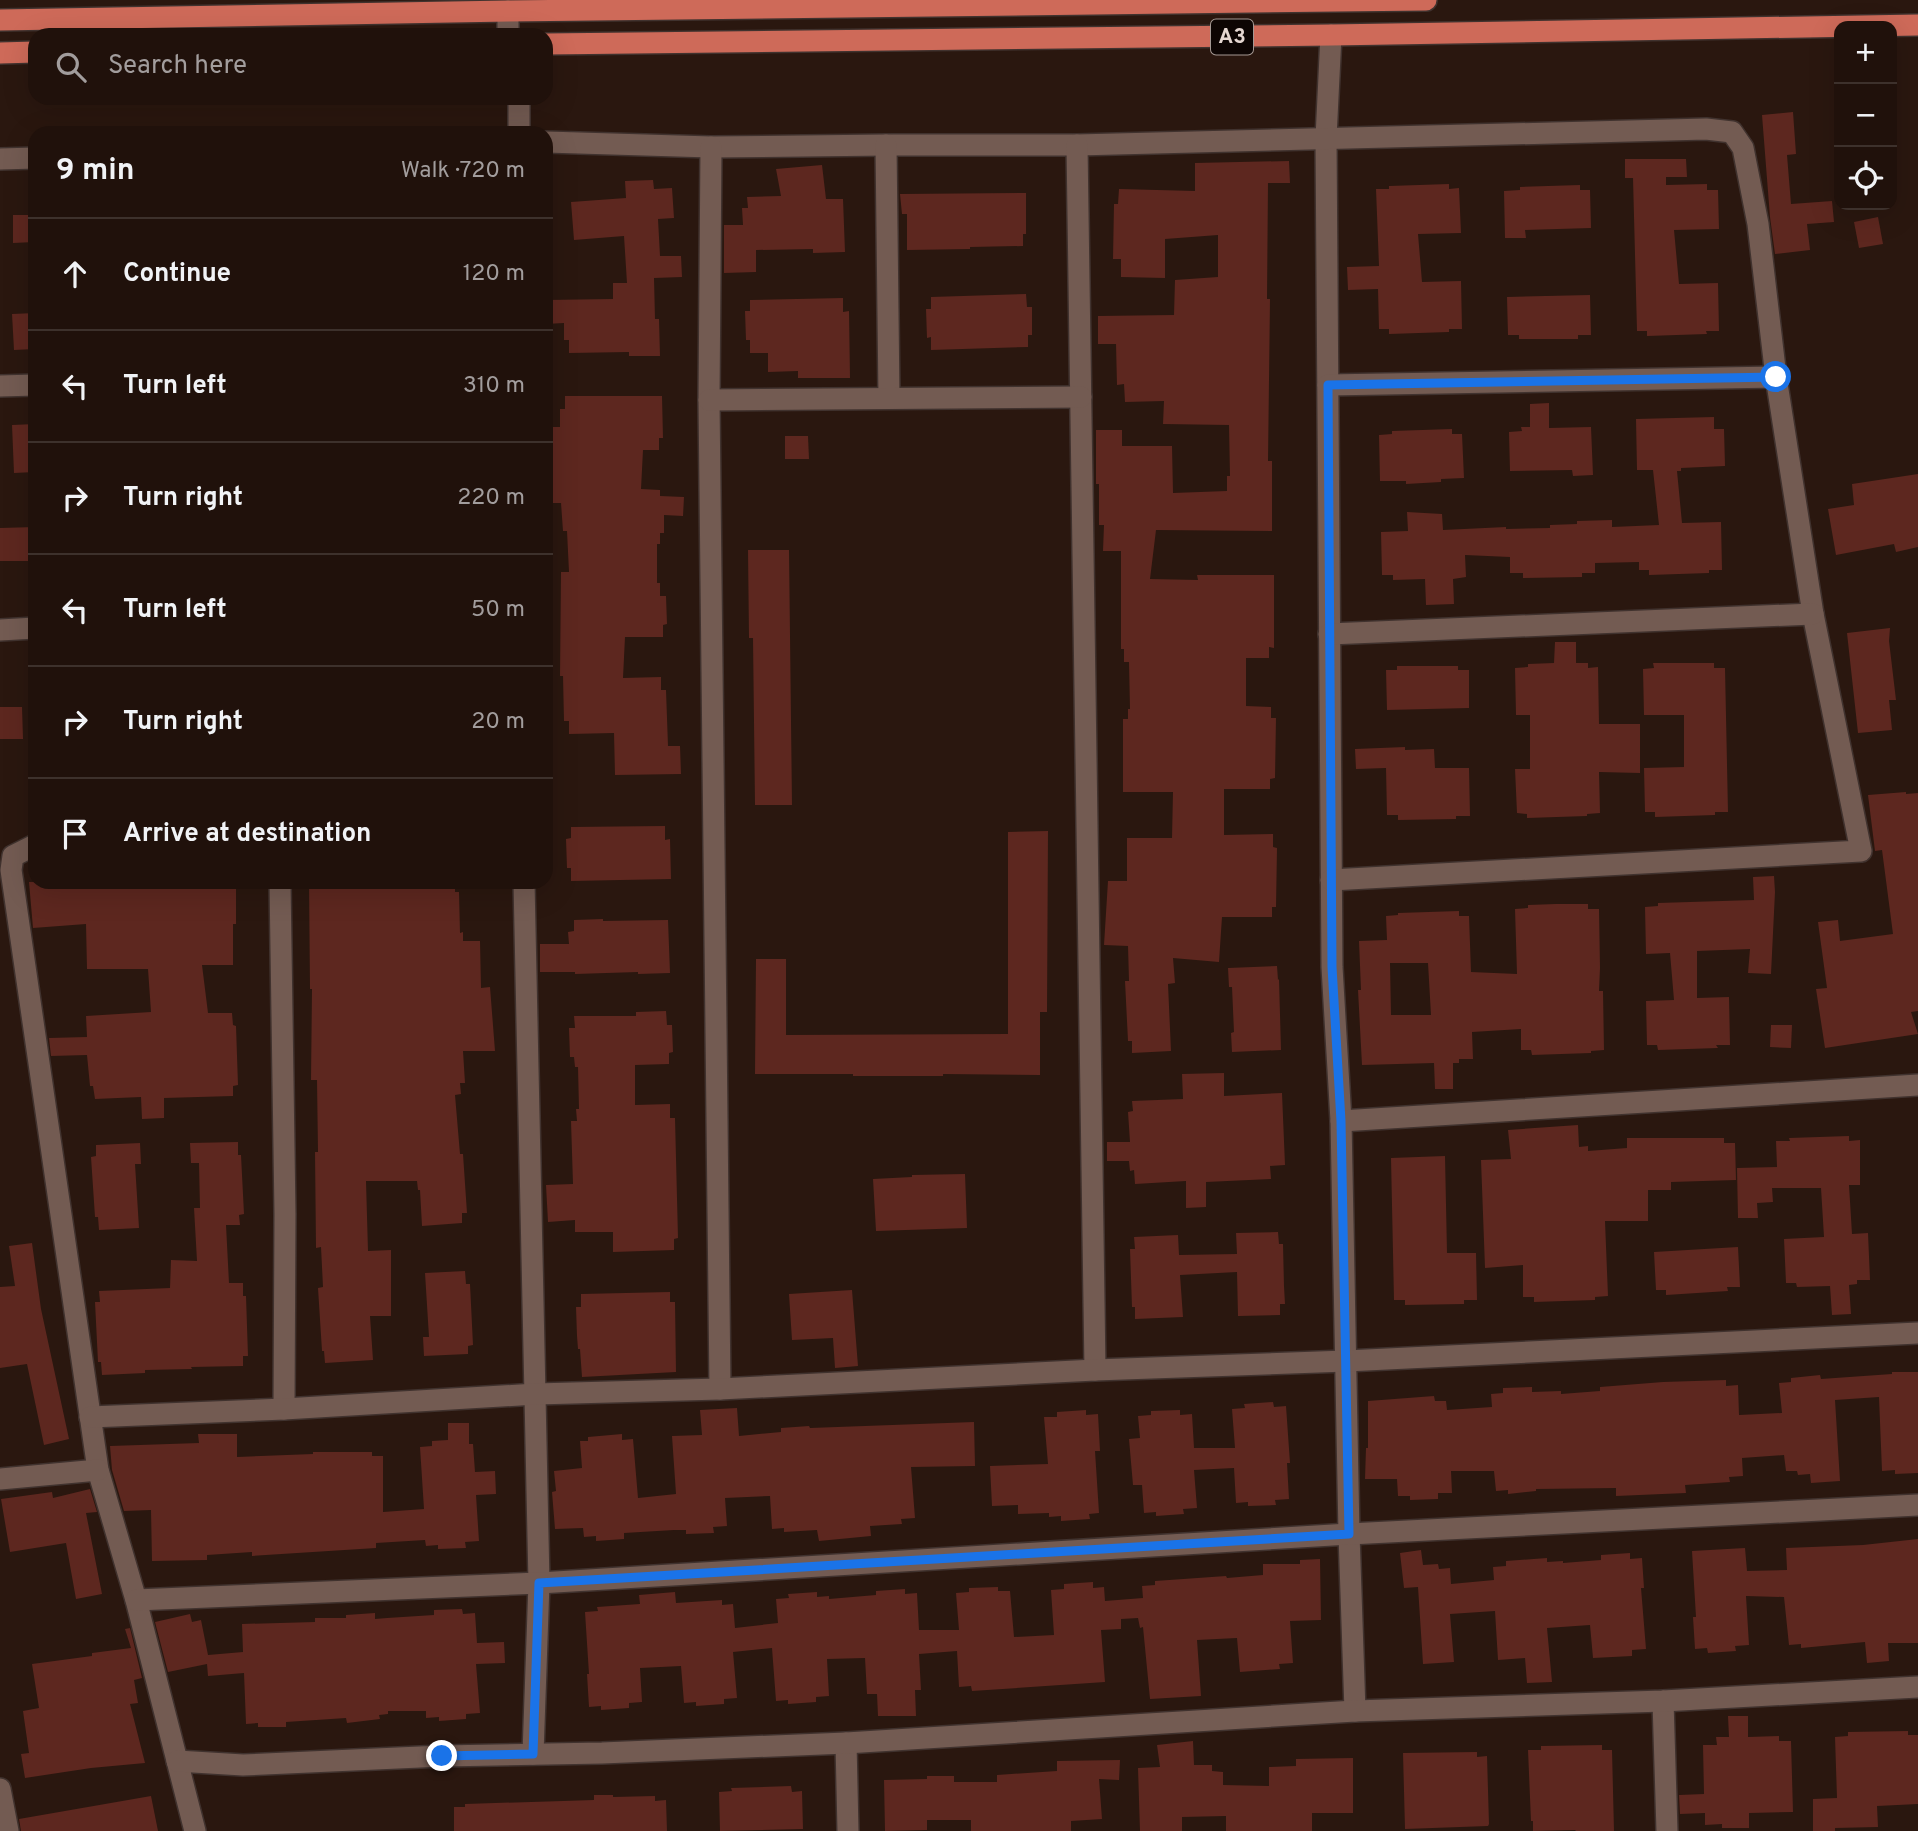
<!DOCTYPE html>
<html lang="en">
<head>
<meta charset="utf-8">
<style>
  body { margin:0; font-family:Overpass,sans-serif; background:#2d1f19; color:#f1f3f6 }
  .controls { position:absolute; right:21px; top:21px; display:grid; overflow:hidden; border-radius:14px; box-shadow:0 7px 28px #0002 }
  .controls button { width:63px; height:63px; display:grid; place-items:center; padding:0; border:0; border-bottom:2px solid #3d312c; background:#20110b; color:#f1f3f6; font:35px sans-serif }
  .stop { position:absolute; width:21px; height:21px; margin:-16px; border:5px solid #1a73e8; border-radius:50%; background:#fff }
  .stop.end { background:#1a73e8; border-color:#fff; box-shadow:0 2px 7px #0008 }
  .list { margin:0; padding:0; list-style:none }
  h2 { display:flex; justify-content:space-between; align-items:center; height:91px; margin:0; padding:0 28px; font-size:30px }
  h2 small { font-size:23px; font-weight:400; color:#a29d9d }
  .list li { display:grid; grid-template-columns:46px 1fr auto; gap:21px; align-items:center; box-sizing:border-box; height:112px; padding:0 28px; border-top:2px solid #3d312c }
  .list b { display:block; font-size:26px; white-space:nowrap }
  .list em { font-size:23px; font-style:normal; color:#a29d9d }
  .icon { flex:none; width:38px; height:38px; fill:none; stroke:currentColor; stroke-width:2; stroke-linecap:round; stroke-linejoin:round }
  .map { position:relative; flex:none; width:1918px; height:1831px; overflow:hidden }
  .search { position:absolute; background:#20110b; box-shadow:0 7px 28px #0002; left:28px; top:28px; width:525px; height:77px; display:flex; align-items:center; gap:18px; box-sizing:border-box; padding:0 24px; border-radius:21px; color:#a29d9d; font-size:26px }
  .panel { position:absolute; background:#20110b; box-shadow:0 7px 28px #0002; left:28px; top:126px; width:525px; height:763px; border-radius:21px }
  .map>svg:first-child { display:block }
  .building { fill:#5d271f; fill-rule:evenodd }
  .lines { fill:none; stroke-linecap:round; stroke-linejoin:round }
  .minor-casing { stroke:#40322e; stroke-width:24 }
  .trunk-casing { stroke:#40322e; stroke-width:24 }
  .minor { stroke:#735b52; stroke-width:21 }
  .trunk { stroke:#ce6a59; stroke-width:21 }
  .route { stroke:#1a73e8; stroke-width:9 }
  .labels { text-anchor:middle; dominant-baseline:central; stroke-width:7; stroke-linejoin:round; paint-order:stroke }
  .shield { fill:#0d0503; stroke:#a49893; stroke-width:2 }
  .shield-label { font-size:21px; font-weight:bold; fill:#e5d7d1 }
</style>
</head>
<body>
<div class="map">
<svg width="1918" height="1831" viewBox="0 0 1918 1831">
  <rect width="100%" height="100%" fill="#2a170f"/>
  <g class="building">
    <path d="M1793,112L1796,154L1787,155L1791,204L1832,201L1834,222L1807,224L1810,250L1775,254L1770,217L1762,115Z"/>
    <path d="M1625,159H1686L1687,177H1666V185L1707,184V190H1718L1719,229L1674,230L1679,284L1718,283L1719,331H1706L1707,334L1647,336V331H1637L1633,178H1625Z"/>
    <path d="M1289,161L1290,183H1268L1267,299H1270L1268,461H1272V531L1156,530L1150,579L1198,580L1197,575H1274V648L1269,647V658H1246V706L1271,707V718H1276L1275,778L1270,779V789H1224V835L1273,834V847L1277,848L1276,907H1272V917H1222L1219,962L1173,958L1175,983L1168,984L1171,1051L1132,1053V1041H1128L1125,981H1129L1128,946L1104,945L1108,881H1127V838H1172L1173,792H1123V719H1128V709H1130L1129,662H1124V649H1121V551H1103L1104,525H1099V484H1096V430H1122V446H1172L1173,493L1227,491V476H1230L1229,425L1163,424L1164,401L1125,402L1124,384L1117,385L1116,344H1098V316L1174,315L1175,280L1218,277V235L1165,239V278L1121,277V259H1113L1114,204H1118L1119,189L1195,191V163Z"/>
    <path d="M822,165L826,199H843L845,252L813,253V249L756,250V272L724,273V225H743L742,208H748L747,197L781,196L776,169Z"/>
    <path d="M653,180L654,189L672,188L674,218L658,219L660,256H681L682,277L654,278L655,319H659L660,356H629V352L569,353V340H564V323L546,324V300L613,299V283H627L624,236L574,240L571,202L626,198L625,181Z"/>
    <path d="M1449,184V189L1459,188L1461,233L1418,234L1422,282L1461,281L1462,329H1449V332L1389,334V329H1379L1378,289L1348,290L1347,267L1379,266L1376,189H1389V186Z"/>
    <path d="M1580,185V190H1590L1591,228L1525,230L1526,238H1505L1504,191L1520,190V187Z"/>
    <path d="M1026,193V234H1023V246L970,247V249L907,250V214H902L900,194Z"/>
    <path d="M13,215H35V242L13,243Z"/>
    <path d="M1878,217L1883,244L1859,248L1854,222Z"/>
    <path d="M1026,294L1027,307H1032V335H1028V347L931,350V337L927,338L926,309H931V297Z"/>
    <path d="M1590,295L1591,335H1578V339H1519V335H1508L1507,297Z"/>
    <path d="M843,298V312L849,311L850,378H798V371L768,372V353H750V340H746L745,311H750V300Z"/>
    <path d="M35,313V349L14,350L12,314Z"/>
    <path d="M565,396H662L663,438H659V450H643L641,489L660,490V496L684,497L683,516L664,515V533H660V544H657V583H660V596H666L667,624L663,625V637H625L623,678L661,677V690H666L668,746H680L681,774L615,775L614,733L569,734V721H564L563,676H560L561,572H569L567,531H563L561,503H546V427H560V409H565Z"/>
    <path d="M1549,403V428L1591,427L1593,475L1573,476L1572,470L1510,471L1509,432L1522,431L1521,427H1530V404Z"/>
    <path d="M1714,417V429H1724L1725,466L1681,468V471H1677L1682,523L1721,522L1722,570H1709V573L1649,575V570H1639V562L1595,563V573H1582V577L1523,578V573H1510V557L1465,555L1466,577L1453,579L1454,604L1426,605L1425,579L1393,580V575H1382L1381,532L1408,531L1407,512L1442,514L1443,530L1506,527V529L1550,528V525L1577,524V521L1612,520V527L1659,525L1653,470H1637L1636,419Z"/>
    <path d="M35,424V472L14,473L12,425Z"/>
    <path d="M1452,429V434H1462L1464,478L1441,479V482L1406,484V481H1380L1379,435L1392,434V431Z"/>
    <path d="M785,436H808L809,459H785Z"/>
    <path d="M1918,474V547L1896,552L1894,544L1836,555L1828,509L1854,505L1852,484Z"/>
    <path d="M35,527V561H0V528Z"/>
    <path d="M748,550H789L792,805H755L753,638H749Z"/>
    <path d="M1890,628L1889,641L1896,700H1889L1892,730L1858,733L1847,633Z"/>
    <path d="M1555,642H1576V663H1588V668L1598,667L1599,724H1640V773L1599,772L1600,813L1587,814V816L1527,818V814L1517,813L1515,769H1530V715H1516L1515,668L1528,667V664L1554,663Z"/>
    <path d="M1653,663H1714V668H1725L1728,812H1715V815L1655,817V812H1645L1644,768L1684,767V715H1644L1643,669L1654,668Z"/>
    <path d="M1397,666H1458V670H1469V708L1387,710L1386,670H1397Z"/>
    <path d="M0,707H22L23,739H0Z"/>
    <path d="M1405,747V750L1434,749L1435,768H1469L1470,816H1456V819L1398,820V815H1387L1386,768L1356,769L1355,749Z"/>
    <path d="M1906,792V794L1918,793V1011L1911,1012L1918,1034L1825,1048L1816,989L1827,988L1818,922L1838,920L1840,941L1893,934L1882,850L1875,851L1868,795Z"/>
    <path d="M665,826V840L670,839L671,879L571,881V868H567L566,839L571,838V827Z"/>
    <path d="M1048,831L1047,1012H1040V1075L943,1074V1076H853V1074H755L756,959H786V1035L1008,1034V832Z"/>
    <path d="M1774,876L1775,892L1771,974L1748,973L1750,949L1697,951V998L1729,997L1730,1045H1716L1718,1048L1658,1050L1657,1045H1647L1646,1001L1674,1000L1670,953L1646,954L1645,907L1658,906V903L1754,900L1753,877Z"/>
    <path d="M29,882L236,883V924H233V965H202L208,1013H232L233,1025L236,1026L238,1085L233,1086V1096L164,1098V1118L142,1119L141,1097L95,1099L93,1086H90L87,1055L51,1056L49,1038L87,1037L86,1016L151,1012L148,969H87L86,924L33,928Z"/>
    <path d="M309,882H455V892H459L460,933L463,932V941H480L481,988L490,987L495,1051H463L465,1083H460L461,1094L455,1095L460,1154H463L467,1213H462V1223L422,1226L420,1190H418L417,1181H366L368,1251L391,1250V1316H370L373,1360L325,1363L324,1351H322L318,1288L323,1287L321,1247L316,1248L315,1152H318L317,1080H311L312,989H310Z"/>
    <path d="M1556,904H1588V909H1599L1600,968L1599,991H1603L1604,1050L1591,1051V1053L1532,1055L1531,1050H1521V1029L1472,1032L1473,1059H1459V1063H1453V1089H1435L1434,1063L1362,1065L1358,990H1361L1359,941L1387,940L1386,916L1398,915V913L1459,911V916H1469L1471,972L1517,974L1515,909L1528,908V905ZM1390,963H1428L1431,1015H1391Z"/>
    <path d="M603,919V921L668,920L670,973L638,974V972L575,974V972H540V944H569L568,932L574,931V920Z"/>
    <path d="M1277,966L1278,980L1279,979L1281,1050L1232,1052L1231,1033L1234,1032L1232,987H1229L1228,968Z"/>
    <path d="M666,1011L667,1025H672L673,1052L669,1053V1064L635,1065V1105L670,1104V1118H675L678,1238L674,1239V1250L613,1252V1232H575V1220L548,1222L546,1185L573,1184L571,1121H577L576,1109H579L578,1067H575L574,1057H570L569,1028H575L574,1016H636V1012Z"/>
    <path d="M1771,1025H1792L1791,1048L1770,1047Z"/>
    <path d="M1224,1073V1096L1282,1093L1285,1165L1270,1166L1271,1179L1206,1182V1207L1186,1208V1181L1135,1184L1134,1170L1130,1171L1129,1161H1107V1142H1130L1128,1112L1133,1111L1132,1101L1183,1099L1182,1074Z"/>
    <path d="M1578,1125L1579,1147L1588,1146V1151L1627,1148V1138H1724V1143H1735L1736,1180L1671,1182V1190H1648V1221H1605L1608,1296L1595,1297V1300L1534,1302V1297H1523V1265L1485,1268L1481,1160L1511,1159L1508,1130Z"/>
    <path d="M1849,1136V1141L1860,1140V1185H1849L1852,1234L1868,1233L1870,1280H1857V1284L1849,1285L1851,1314L1832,1315L1830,1286L1797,1287L1796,1283H1786L1784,1239L1824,1237L1821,1188H1772L1773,1202L1757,1203L1758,1218H1738L1737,1168L1777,1167L1776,1141H1790L1789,1138Z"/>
    <path d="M238,1142V1155H241L244,1214L239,1215L240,1225H226L229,1283H243V1296H246L248,1356H243V1366L191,1367L192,1369L145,1370V1373L102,1375L101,1362H98L95,1302H100L99,1291L170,1288L171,1260L197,1261L194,1208H200L199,1163H191L190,1143Z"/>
    <path d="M140,1143L141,1164H135L139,1228L99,1230L98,1217H95L91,1157L96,1156V1145Z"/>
    <path d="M1445,1156L1447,1253H1476L1477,1300H1464V1304L1405,1305V1300H1394L1391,1158Z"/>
    <path d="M965,1174L967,1228L876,1231L873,1179L912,1177V1175Z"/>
    <path d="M1278,1232L1279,1244H1283L1284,1286L1285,1304H1280V1315L1238,1316L1237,1272L1180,1275L1183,1317L1135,1319V1307H1132L1130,1249H1135L1134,1237L1178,1235L1179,1255L1237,1254L1236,1233Z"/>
    <path d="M32,1243L41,1309L69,1439L44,1445L27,1364L0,1368V1287L15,1286L9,1246Z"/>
    <path d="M1738,1247L1740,1287H1727L1728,1291L1666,1295V1290H1656L1654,1252Z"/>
    <path d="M465,1271L466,1284H470L473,1345L468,1346V1354L424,1356L423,1337H429L425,1273Z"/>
    <path d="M852,1290L858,1366L835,1368L833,1338L792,1340L789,1294Z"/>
    <path d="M670,1292V1302H675L676,1372L582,1377L580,1349H578L577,1336L576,1307H581V1294Z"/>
    <path d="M1892,1372H1918V1473L1895,1474V1470L1882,1471L1879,1397L1835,1400L1840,1481L1811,1483L1810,1474L1798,1475L1797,1471H1786L1784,1455L1742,1458L1743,1476L1729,1477L1730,1482L1685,1485L1686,1493L1616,1496V1488L1536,1489V1491L1508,1494V1490L1496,1491L1494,1471H1451L1452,1493H1438V1499L1410,1500V1496H1398L1397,1479H1365L1366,1448H1368V1401L1434,1396L1435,1401H1446L1447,1410L1492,1407L1491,1394L1503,1393V1388L1532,1387V1392L1561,1391V1394L1600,1391V1387L1663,1382L1726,1380V1386L1738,1385L1739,1415L1782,1413L1779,1383L1791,1382V1378L1820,1375L1821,1379L1892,1374Z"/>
    <path d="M1273,1402L1274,1407L1286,1406L1290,1463H1287L1289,1499L1275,1500L1276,1505L1248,1506V1502L1236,1503L1234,1468L1194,1470L1197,1508L1183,1509L1184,1514L1156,1516V1512L1144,1513L1142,1485H1133L1129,1439L1140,1438L1138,1416L1151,1415V1411L1180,1410V1415L1192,1414L1194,1448H1235L1232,1409L1245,1408L1244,1404Z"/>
    <path d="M737,1408L739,1436L781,1432V1428L809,1426L810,1428L974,1422L975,1466L911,1467L915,1518L901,1519L902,1524L870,1526L871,1536L819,1541L817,1530L784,1532V1528L772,1529L770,1496L725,1498L727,1526L713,1527L714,1533L686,1534V1530H674L624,1533V1539L596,1541V1536L584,1537L583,1528L555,1529L552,1492L556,1491L554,1471L582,1468L580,1441H588V1437L622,1434V1440L633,1439L638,1498L676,1494L672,1436L702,1435L700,1410Z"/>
    <path d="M1086,1410V1415L1098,1414L1100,1451H1095L1099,1513L1089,1514L1090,1519L1061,1521V1516L1049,1517V1513L1018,1514V1505L992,1506L990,1466L1048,1464L1044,1417H1057V1412Z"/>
    <path d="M448,1423H469V1444H473L475,1472L495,1471L496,1494L476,1495L479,1541L465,1542L466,1548L438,1549V1545L426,1546L425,1540L376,1543V1548L252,1556V1552L207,1555V1560L152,1561L151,1510L124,1511L112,1470L110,1446L199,1443L198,1434H237V1457L313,1454V1452H372V1456H383V1512L424,1509L420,1447L432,1446V1441L448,1440Z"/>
    <path d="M90,1489L97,1512L86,1513L102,1594L76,1599L66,1543L10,1552L1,1499L52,1492L53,1498Z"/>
    <path d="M1918,1539V1643H1888L1889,1661L1867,1663L1865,1642L1801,1648V1644L1789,1645L1784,1597L1746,1596L1749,1645L1735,1646L1736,1651L1708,1653L1707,1648L1695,1649L1693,1617H1696L1692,1551L1745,1548L1747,1571L1787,1570L1786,1548L1863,1545Z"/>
    <path d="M1421,1550L1423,1565L1438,1564L1439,1569L1450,1568L1451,1584L1494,1580L1493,1567L1506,1566V1561L1547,1558V1562L1563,1561V1563L1601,1560V1555L1630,1553V1559L1642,1558L1644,1588H1641L1646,1649L1632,1650V1656L1593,1658L1590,1625L1547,1628L1552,1682L1527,1683L1525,1658L1498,1660L1495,1611L1450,1614L1454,1662L1423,1664L1418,1587L1404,1588L1400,1553Z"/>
    <path d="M1320,1559L1321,1620L1290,1621L1293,1663L1279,1664L1280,1669L1240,1672L1237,1638L1197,1640L1201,1696L1150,1699L1143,1627L1140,1628L1138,1618L1121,1619V1629L1101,1630L1105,1682L972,1691L971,1686L959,1687L957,1651L919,1654L921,1690H915L916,1716H878L877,1694H867L865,1658L827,1659L829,1696L816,1697V1702L788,1704V1700L776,1701L772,1648L733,1652L737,1698L724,1699V1704L696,1706V1702L684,1703L681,1666L640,1668L642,1702L629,1703V1708L601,1710V1706L589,1707L587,1674H589L585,1612L598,1611L597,1607L640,1604L639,1595L675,1592L676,1603L722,1600V1605L733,1604L735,1628L778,1623L776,1599L789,1598L788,1594L817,1592V1597L829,1596V1599L876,1595V1591L905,1589V1594L917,1593L919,1630H959L956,1593L969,1592V1588L998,1587V1591H1010L1014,1637L1054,1635L1051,1590L1064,1589V1584L1093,1582V1588L1104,1587L1105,1601L1143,1598L1142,1586L1155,1585V1581L1226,1576L1227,1578L1263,1575V1564H1300V1560Z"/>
    <path d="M462,1609L463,1614L475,1613L477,1643L504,1642L505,1663L476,1664L480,1713L466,1714V1719L439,1721V1717L426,1718V1711H388V1714L379,1715L380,1719L347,1723L346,1718L286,1722V1727H258V1723L246,1724L244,1673L208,1676L207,1664L168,1672L155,1622L190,1614L192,1622L201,1620L208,1655L243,1652L242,1624L315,1622V1618H346V1615L375,1613V1619L387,1618L434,1615V1610Z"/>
    <path d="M130,1628L142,1678L134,1680L138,1703L130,1704L145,1763L91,1768L25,1778L21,1754L29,1753L23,1711L39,1708L32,1664L92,1656V1653L131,1648L125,1629Z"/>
    <path d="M1728,1716H1748V1737L1779,1736V1741H1791L1793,1812L1749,1813V1828H1722V1824L1705,1825V1813L1680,1814L1679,1795L1704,1794L1703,1745H1717L1716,1737H1729Z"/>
    <path d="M1908,1731V1735H1918V1804L1877,1806L1878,1827L1835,1828V1831H1813V1799L1837,1798L1835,1737L1848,1736V1732Z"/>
    <path d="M1193,1741L1194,1765H1212V1771L1223,1772V1785L1269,1786V1767L1296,1766V1759L1353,1758V1813H1312V1831H1226V1816L1182,1817V1831H1140L1138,1768L1160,1767L1157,1745Z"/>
    <path d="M1602,1745V1750H1612L1614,1831H1576L1575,1830L1533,1831V1821H1531L1528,1750H1541V1746Z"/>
    <path d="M1477,1752V1757L1487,1756L1489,1824L1488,1826L1405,1829L1403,1753Z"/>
    <path d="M1120,1760L1119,1780L1099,1779L1102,1819L1071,1821V1831H971V1820H927V1830L885,1831L884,1780L927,1779V1776H954V1782H997V1775L1057,1771V1761Z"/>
    <path d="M791,1786L792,1792L802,1791L803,1829L720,1831L719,1792L732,1791L731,1788Z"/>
    <path d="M594,1795H613V1797L655,1796V1801L666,1800L667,1831H454V1807H465V1804L594,1800Z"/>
    <path d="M151,1796L158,1831H21L19,1819Z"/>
  </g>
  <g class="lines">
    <defs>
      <g id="minor">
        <path d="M508,11V35"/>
        <path d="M1331,35L1326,138L1332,967L1341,1121L1349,1534L1355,1711"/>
        <path d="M519,98V133"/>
        <path d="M546,142L711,147L886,145H1077L1706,129L1732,132L1743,148L1758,224L1776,377L1813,614L1861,851L1331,880"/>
        <path d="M886,145L889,398"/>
        <path d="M1077,145L1095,1370"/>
        <path d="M711,147L709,400L720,1389"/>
        <path d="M0,159L35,158"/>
        <path d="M1328,385L1776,377"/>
        <path d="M0,386L35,385"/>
        <path d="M709,400L1081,397"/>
        <path d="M0,630L35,628"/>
        <path d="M1329,634L1813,614"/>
        <path d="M35,845L13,856L11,870L98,1470L136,1600L195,1831"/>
        <path d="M280,882L285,1214L284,1409"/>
        <path d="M524,882L539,1583L533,1754"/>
        <path d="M1341,1121L1918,1085"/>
        <path d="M90,1417L284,1409L536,1394L720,1389L1095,1370L1346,1361L1918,1333"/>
        <path d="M0,1479L98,1470"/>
        <path d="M136,1600L539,1583L1349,1534L1918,1505"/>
        <path d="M1663,1701L1667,1831"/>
        <path d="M846,1743L848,1831"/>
        <path d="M177,1761L243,1765L442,1756L602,1753L846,1743L1355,1711L1663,1701L1918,1687"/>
        <path d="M0,1789L8,1831"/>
      </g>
      <g id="trunk">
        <path d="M0,20L508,11L1426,0"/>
        <path d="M546,44L1331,35L1918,25"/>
        <path d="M0,53L35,52"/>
      </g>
    </defs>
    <use href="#minor" class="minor-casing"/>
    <use href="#trunk" class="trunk-casing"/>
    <use href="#minor" class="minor"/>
    <use href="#trunk" class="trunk"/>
  </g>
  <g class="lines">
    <path class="route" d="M442,1756L533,1754L539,1583L1349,1534L1341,1121L1332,967L1328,385L1776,377"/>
  </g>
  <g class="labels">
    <rect class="shield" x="1211" y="19.5" width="42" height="35" rx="5"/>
    <g class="shield-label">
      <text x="1232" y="37">A3</text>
    </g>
  </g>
</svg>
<div class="controls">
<button>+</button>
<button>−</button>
<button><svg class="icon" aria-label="locate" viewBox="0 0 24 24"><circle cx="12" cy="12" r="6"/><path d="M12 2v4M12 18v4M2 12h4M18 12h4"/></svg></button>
</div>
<div class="stop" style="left:1776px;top:377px"></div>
<div class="stop end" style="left:442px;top:1756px"></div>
<div class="search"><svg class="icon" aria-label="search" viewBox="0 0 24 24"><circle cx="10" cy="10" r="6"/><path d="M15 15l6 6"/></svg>Search here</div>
<section class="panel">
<h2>9 min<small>Walk · 720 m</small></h2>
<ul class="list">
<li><svg class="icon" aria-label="ahead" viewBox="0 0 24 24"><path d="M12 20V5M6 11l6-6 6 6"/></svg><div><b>Continue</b></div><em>120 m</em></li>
<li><svg class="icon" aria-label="left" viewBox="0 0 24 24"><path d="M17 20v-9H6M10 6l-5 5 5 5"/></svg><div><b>Turn left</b></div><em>310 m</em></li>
<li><svg class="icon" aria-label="right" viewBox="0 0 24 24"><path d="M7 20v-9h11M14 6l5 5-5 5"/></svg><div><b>Turn right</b></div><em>220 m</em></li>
<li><svg class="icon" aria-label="left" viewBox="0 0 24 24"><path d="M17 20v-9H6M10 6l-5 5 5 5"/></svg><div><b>Turn left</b></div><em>50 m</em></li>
<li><svg class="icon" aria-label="right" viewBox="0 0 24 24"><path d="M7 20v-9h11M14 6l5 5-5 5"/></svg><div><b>Turn right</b></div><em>20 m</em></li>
<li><svg class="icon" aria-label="arrive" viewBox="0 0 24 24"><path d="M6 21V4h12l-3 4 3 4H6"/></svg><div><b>Arrive at destination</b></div></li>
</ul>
</section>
</div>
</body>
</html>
